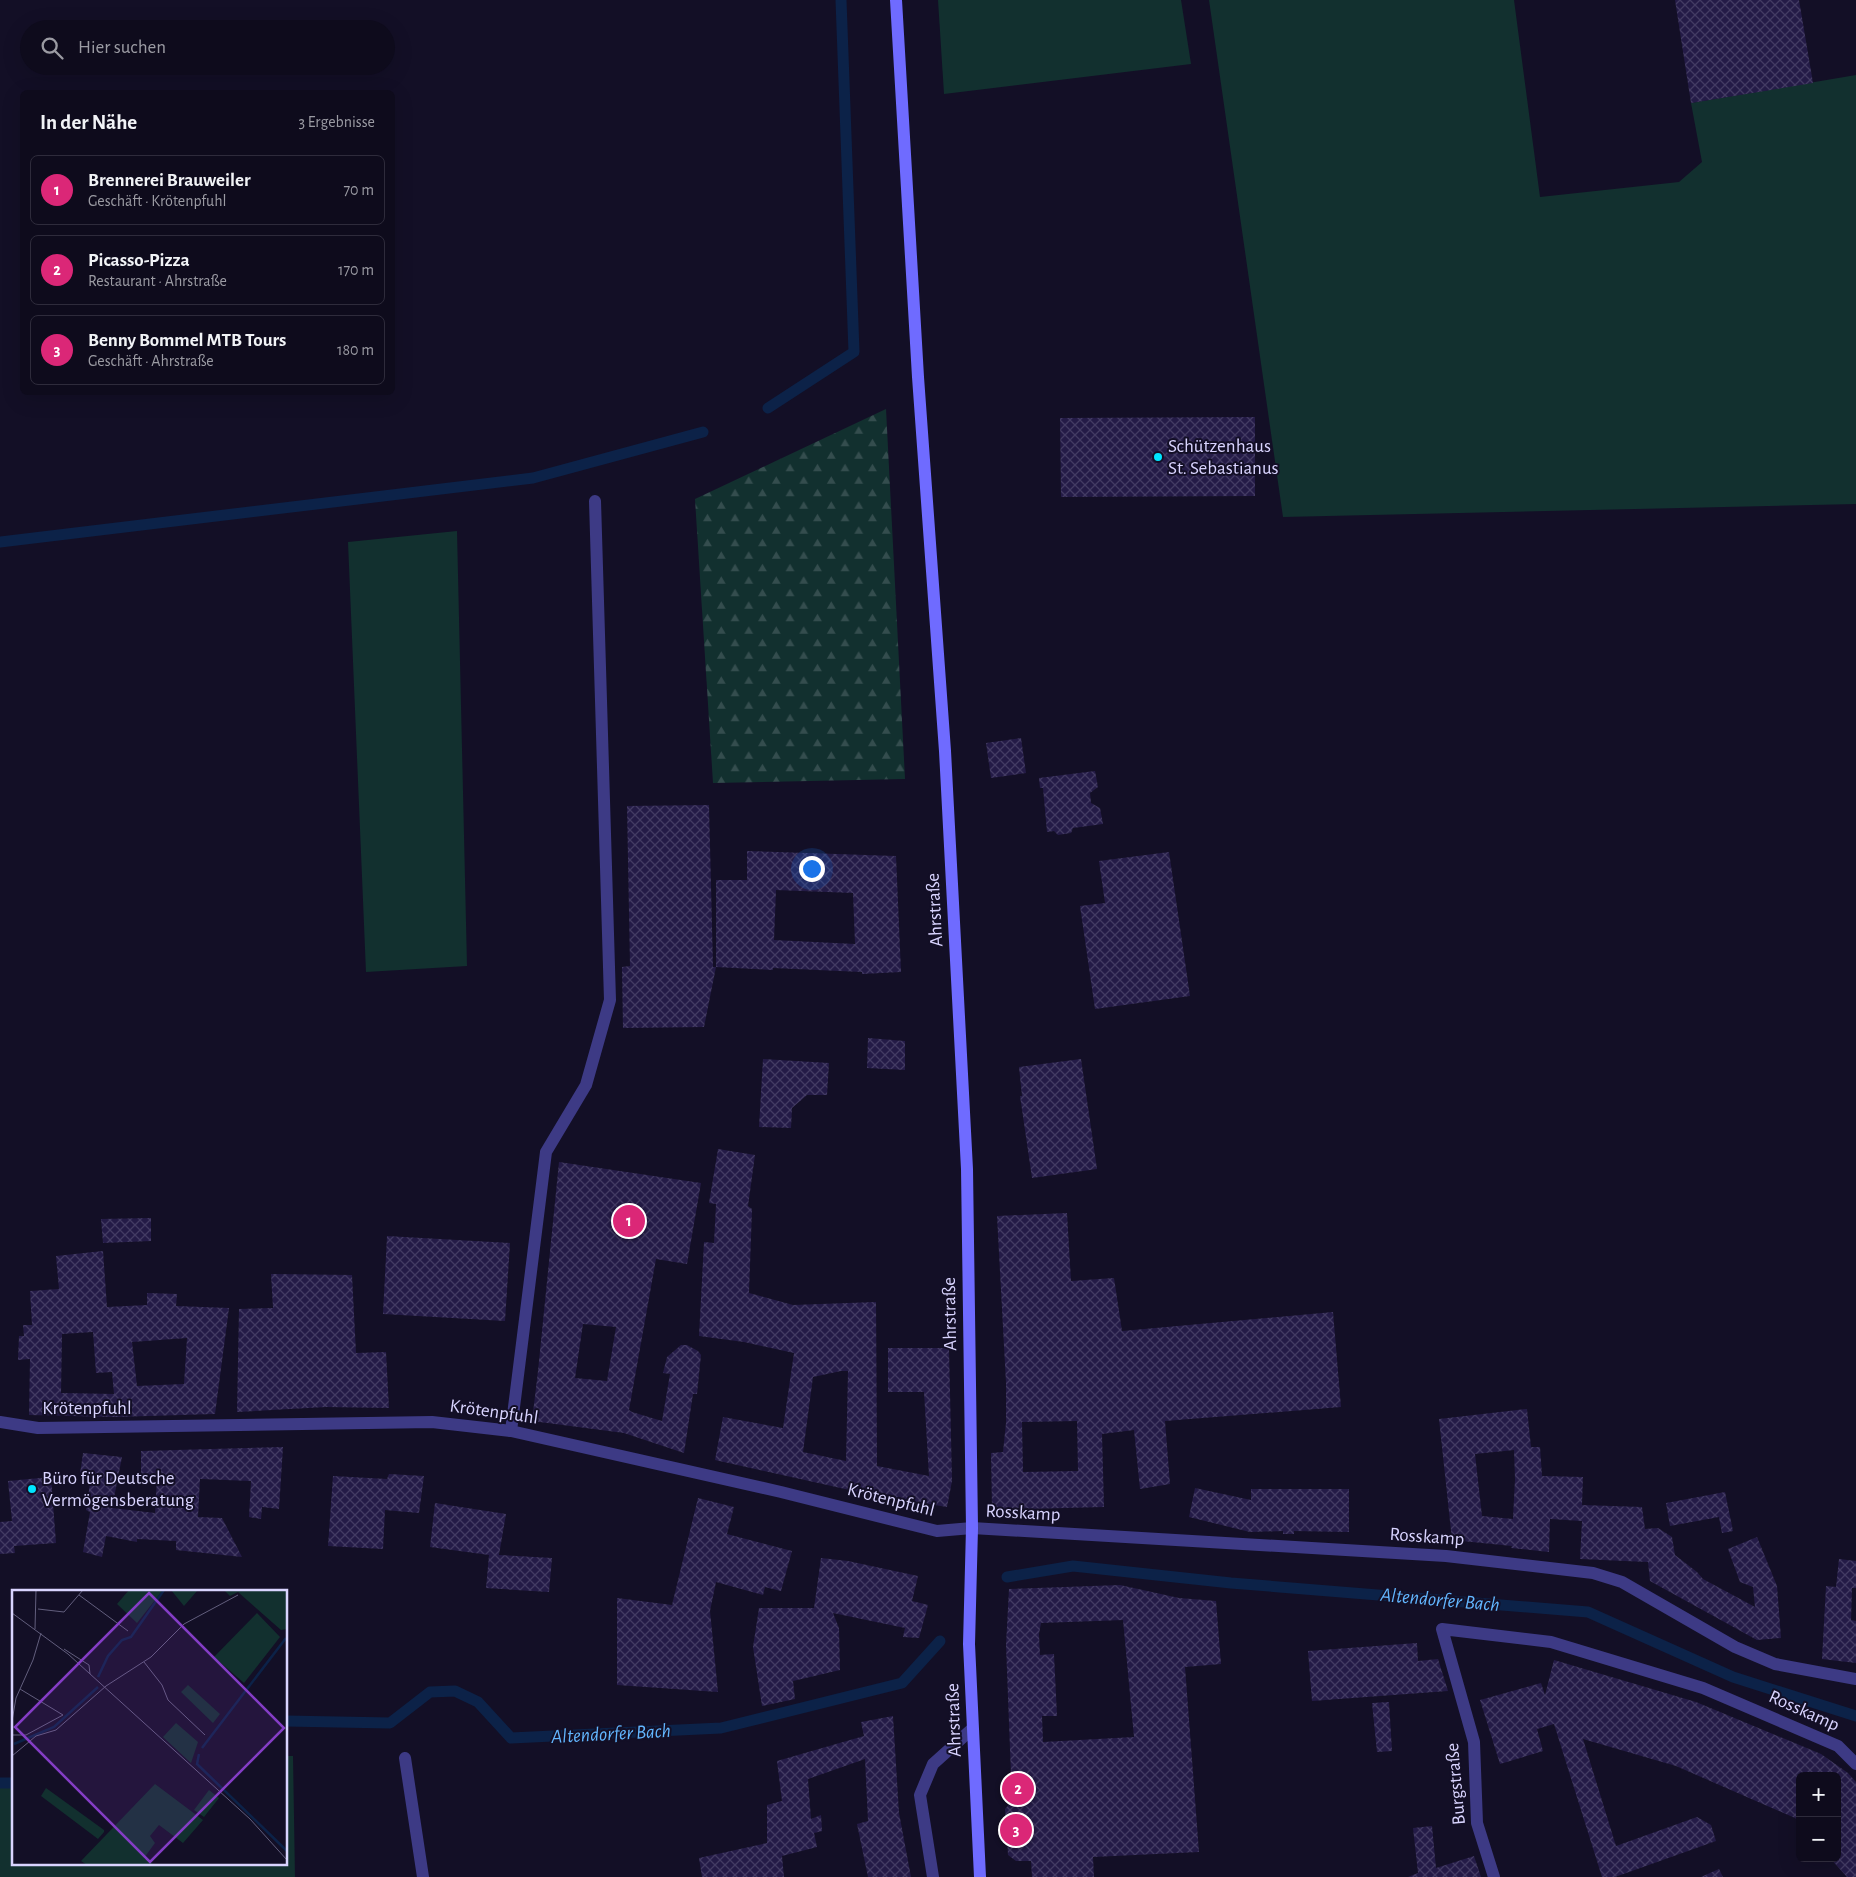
<!DOCTYPE html>
<html lang="de">
<head>
<meta charset="utf-8">
<style>
  body { margin:0; font-family:"Alegreya Sans",sans-serif; background:#171425; color:#f1f3f6 }
  .controls { position:absolute; right:15px; bottom:15px; display:grid; overflow:hidden; border-radius:8px; box-shadow:0 5px 20px #0002 }
  .controls button { width:45px; height:45px; display:grid; place-items:center; padding:0; border:0; border-bottom:1px solid #2e2b3b; background:#0e0b1c; color:#f1f3f6; font:25px sans-serif }
  .you { position:absolute; left:811px; top:868px; width:18px; height:18px; margin:-12px; border:4px solid #fff; border-radius:50%; background:#1a73e8; box-shadow:0 0 0 8px #1a73e833 }
  .badge { display:grid; place-items:center; width:32px; height:32px; border-radius:50%; background:#db2777; color:#fff; font-size:16px; font-weight:700 }
  .pin { position:absolute; translate:-50% -50%; border:2px solid #fff; box-shadow:0 1px 5px #0006 }
  .list { margin:0; padding:0; list-style:none }
  h2 { display:flex; justify-content:space-between; align-items:center; height:65px; margin:0; padding:0 20px; font-size:21px }
  h2 small { font-size:16px; font-weight:400; color:#9b9ba3 }
  .list li { display:grid; grid-template-columns:32px 1fr auto; gap:15px; align-items:center; box-sizing:border-box; height:70px; margin:0 10px 10px; padding:0 10px; border:1px solid #2e2b3b; border-radius:8px }
  .list b { display:block; font-size:19px; white-space:nowrap }
  .list p { margin:0; font-size:16px; white-space:nowrap; color:#9b9ba3 }
  .list em { font-size:16px; font-style:normal; color:#9b9ba3 }
  .icon { flex:none; width:28px; height:28px; fill:none; stroke:currentColor; stroke-width:2; stroke-linecap:round; stroke-linejoin:round }
  .map { position:relative; flex:none; width:1856px; height:1877px; overflow:hidden }
  .search { position:absolute; background:#0e0b1c; box-shadow:0 5px 20px #0002; left:20px; top:20px; width:375px; height:55px; display:flex; align-items:center; gap:12px; box-sizing:border-box; padding:0 18px; border-radius:28px; color:#9b9ba3; font-size:19px }
  .panel { position:absolute; background:#0e0b1c; box-shadow:0 5px 20px #0002; left:20px; top:90px; width:375px; height:305px; border-radius:8px }
  .map>svg:first-child { display:block }
  .grass { fill:#12302f }
  .forest { fill:url(#forest-firs) }
  .lines { fill:none; stroke-linecap:round; stroke-linejoin:round }
  .stream { stroke:#0c2248; stroke-width:11 }
  .building { fill:url(#building-cross-hatch); fill-rule:evenodd }
  .service { stroke:#3d3a85; stroke-width:12 }
  .minor { stroke:#3d3a85; stroke-width:12 }
  .secondary { stroke:#6f6bff; stroke-width:12 }
  .poi-dot { fill:#00e5ff; stroke:#130f26; stroke-width:2 }
  .labels { text-anchor:middle; dominant-baseline:central; stroke-width:4; stroke-linejoin:round; paint-order:stroke }
  .poi-label { font-size:19px; fill:#d9d4ff; stroke:#130f26; text-anchor:start }
  .street-label { font-size:19px; fill:#d9d4ff; stroke:#130f26 }
  .water-label { font-size:20px; font-style:italic; fill:#62b6ff; stroke:#130f26 }
  .inset-river { fill:none; stroke:#0c2248; stroke-width:2.5 }
  .inset-road { fill:none; stroke:#625e7d; stroke-width:1 }
  .view { fill:#843dc5; fill-opacity:0.15; stroke:#843dc5; stroke-width:2.5 }
  .inset-edge { fill:none; stroke:#d9d4ff; stroke-width:2.5 }
</style>
</head>
<body>
<div class="map">
<svg width="1856" height="1877" viewBox="0 0 1856 1877">
  <defs>
    <pattern id="forest-firs" width="22" height="20" patternUnits="userSpaceOnUse" patternTransform="scale(1.25)"><rect width="22" height="20" fill="#12302f"/><path d="M5 1l3.5 6h-7zM16 11l3.5 6h-7z" fill="#344d4e"/></pattern>
    <pattern id="building-cross-hatch" width="8" height="8" patternUnits="userSpaceOnUse" patternTransform="scale(1.25)"><rect width="8" height="8" fill="#241b47"/><path d="M0 0l8 8M0 8l8-8" fill="none" stroke="#433b63"/></pattern>
  </defs>
  <rect width="100%" height="100%" fill="#130f26"/>
  <g class="grass">
    <path d="M938,0H1181L1191,64L944,94Z"/>
    <path d="M1209,0H1514L1540,197L1679,182L1702,162L1691,103L1856,75V504L1283,517Z"/>
    <path d="M457,531L467,966L366,972L348,542Z"/>
    <path d="M286,1756H293L295,1877H0V1780L14,1779V1863H286Z"/>
  </g>
  <path class="forest" d="M886,409L905,779L713,783L695,499Z"/>
  <g class="lines">
    <g class="stream">
      <path d="M768,408L854,352L841,0"/>
      <path d="M0,542L533,478L703,432"/>
      <path d="M1007,1577L1073,1566L1231,1583L1588,1612L1733,1677L1856,1716"/>
      <path d="M286,1721L390,1723L430,1692L455,1691L478,1702L511,1738L721,1728L902,1683L940,1641"/>
      <path d="M0,1783H14"/>
    </g>
  </g>
  <g class="building">
    <path d="M1675,0H1799L1813,83L1691,103Z"/>
    <path d="M1255,417V496L1061,497L1060,418Z"/>
    <path d="M1021,738L1026,773L991,778L986,743Z"/>
    <path d="M1095,771L1098,787L1090,793L1091,803L1100,808L1103,824L1073,828L1071,833L1058,835L1054,831L1047,832L1043,788H1040L1039,778Z"/>
    <path d="M709,805L713,967H716L704,1027L623,1028L622,967L630,966L627,806Z"/>
    <path d="M747,851L896,856L901,972L862,974V972L773,968V970L716,967V880H747ZM776,890L853,893L855,944L774,940Z"/>
    <path d="M1169,852L1190,996L1095,1009L1080,906L1105,903L1099,861Z"/>
    <path d="M868,1038L905,1041V1070L867,1068Z"/>
    <path d="M763,1059L829,1063L827,1095H807L792,1108L791,1128L759,1127Z"/>
    <path d="M1081,1059L1097,1169L1032,1178L1020,1096H1022L1019,1067Z"/>
    <path d="M718,1149L755,1155L748,1206L752,1209L749,1293L793,1305L876,1302L877,1466L929,1476L924,1392H888V1348H949L952,1481L947,1507L872,1495L715,1460L723,1417L783,1428L794,1353L744,1342L699,1336L704,1242L714,1243L716,1204L709,1203ZM841,1371H848L846,1461L803,1452L813,1377Z"/>
    <path d="M559,1162L701,1183L687,1264L656,1259L629,1410L632,1412L662,1421L670,1374L663,1373L667,1357L681,1345H687L698,1351L701,1355L697,1394H693L684,1453L624,1433L532,1421L538,1371ZM583,1324L616,1327L607,1381L575,1378Z"/>
    <path d="M1067,1213L1071,1281L1114,1278L1122,1331L1333,1312L1341,1407L1165,1421L1170,1484L1140,1489L1134,1430L1102,1434L1104,1507L992,1510L991,1453L1003,1452L1006,1423V1383L997,1216ZM1077,1421L1078,1471L1023,1472L1022,1422Z"/>
    <path d="M151,1218V1241L103,1243L101,1219Z"/>
    <path d="M387,1236L510,1243L505,1321L383,1314Z"/>
    <path d="M103,1251L107,1307L147,1305V1293L177,1294L176,1306L229,1308L215,1414L115,1417L29,1415L30,1359L18,1360L19,1336H24L23,1325H32L30,1291L59,1289L56,1256ZM93,1332L96,1373L112,1372L114,1394L61,1393L62,1334ZM187,1338L184,1384L137,1386L132,1342Z"/>
    <path d="M271,1274L352,1275L356,1353L386,1352L389,1408L326,1407L237,1412L239,1309L273,1308Z"/>
    <path d="M1527,1409L1531,1447H1540L1542,1476L1583,1477L1582,1505L1642,1507L1645,1529L1658,1528L1672,1537L1675,1555L1697,1572L1703,1579L1755,1607L1753,1587L1740,1582L1728,1549L1757,1537L1777,1586L1781,1638L1757,1640L1650,1581L1648,1562L1580,1559L1582,1521L1550,1519L1549,1552L1511,1548L1512,1546L1452,1540L1439,1419ZM1514,1450L1515,1479L1513,1519L1482,1516L1475,1454Z"/>
    <path d="M283,1447L279,1509L262,1507L261,1519L249,1517L251,1481L200,1479L198,1517L222,1518L242,1557L176,1550V1541L137,1539V1542L106,1536L102,1557L83,1552L90,1512L86,1510L91,1477L80,1474L83,1453L122,1457L112,1508L155,1513L157,1477L141,1476V1451Z"/>
    <path d="M389,1474L424,1476L419,1513L385,1510L383,1549L328,1546L333,1476L387,1479Z"/>
    <path d="M51,1477L56,1543L14,1546L15,1553L0,1554V1522L12,1521L8,1481Z"/>
    <path d="M1195,1488L1251,1500V1489H1349V1532L1294,1531V1534H1283V1531L1250,1532L1189,1517Z"/>
    <path d="M1725,1492L1733,1531L1722,1533L1719,1517L1670,1526L1666,1503Z"/>
    <path d="M698,1498L734,1507L727,1534L792,1551L781,1591L765,1587L763,1595L716,1582L710,1611L718,1692L617,1685V1598L672,1605Z"/>
    <path d="M435,1503L506,1514L499,1555L552,1558L549,1592L486,1588L489,1555L430,1547Z"/>
    <path d="M821,1558L848,1561L918,1576L912,1601L928,1605L919,1638L903,1637L905,1628L833,1613L839,1628L840,1670L793,1681L795,1699L762,1706L753,1647L759,1608H814Z"/>
    <path d="M1839,1559L1856,1561V1588H1852L1851,1620L1856,1621V1663L1822,1659L1826,1586L1836,1587Z"/>
    <path d="M1120,1585L1179,1598L1216,1601L1221,1664L1185,1667L1199,1852L1093,1857L1094,1877H1032L1031,1861H1016L1008,1855L1005,1809L1012,1801L1006,1645L1009,1589ZM1123,1620L1134,1737L1043,1742L1042,1716H1057L1054,1654L1040,1655L1039,1634L1041,1623Z"/>
    <path d="M1417,1643L1418,1661L1438,1659L1448,1691L1312,1701L1308,1651Z"/>
    <path d="M1554,1660L1696,1702L1821,1754L1848,1773L1856,1782V1877H1847L1830,1858H1837V1776H1800V1823L1795,1818L1676,1766L1583,1739L1616,1846L1697,1817L1711,1825L1716,1841L1615,1877H1602L1554,1724L1537,1729L1543,1751L1500,1764L1480,1700L1541,1683L1545,1695Z"/>
    <path d="M1389,1702L1392,1751L1377,1752L1372,1703Z"/>
    <path d="M893,1716L899,1813L911,1877H868L857,1824L868,1821L865,1759L808,1779L811,1819L821,1815L822,1831L814,1833L817,1847L782,1856L784,1877H702L699,1858L767,1843V1805L782,1801L777,1761L864,1736L861,1722Z"/>
    <path d="M1432,1826L1436,1868L1474,1856L1481,1877H1408L1418,1873L1413,1828Z"/>
    <path d="M1719,1869L1723,1877H1701Z"/>
  </g>
  <g class="lines">
    <g class="service">
      <path d="M511,1431L546,1152L586,1085L610,1000L595,501"/>
      <path d="M405,1758L423,1877"/>
      <path d="M933,1877L920,1795L933,1764L972,1729"/>
      <path d="M1494,1877L1477,1823L1474,1742L1442,1629L1551,1642L1703,1688L1838,1746L1856,1764"/>
    </g>
    <path class="minor" d="M0,1422L38,1428L432,1422L511,1431L781,1492L937,1531L972,1528L1446,1556L1593,1573L1622,1582L1735,1647L1775,1664L1856,1679"/>
    <path class="secondary" d="M896,0L918,377L945,751L967,1169L972,1528L969,1644L980,1877"/>
  </g>
  <g class="poi-dot">
    <circle cx="1158" cy="457" r="5"/>
    <circle cx="32" cy="1489" r="5"/>
  </g>
  <g class="labels">
    <g class="poi-label">
      <text x="1168" y="446">Schützenhaus<tspan x="1168" dy="22">St. Sebastianus</tspan></text>
      <text x="42" y="1478">Büro für Deutsche<tspan x="42" dy="22">Vermögensberatung</tspan></text>
    </g>
    <g class="street-label">
      <text transform="translate(935 910) rotate(-93)">Ahrstraße</text>
      <text transform="translate(950 1314) rotate(-91)">Ahrstraße</text>
      <text x="87" y="1408">Krötenpfuhl</text>
      <text transform="translate(494 1412) rotate(8)">Krötenpfuhl</text>
      <text transform="translate(891 1500) rotate(14)">Krötenpfuhl</text>
      <text transform="translate(1023 1513) rotate(3)">Rosskamp</text>
      <text transform="translate(1427 1537) rotate(4)">Rosskamp</text>
      <text transform="translate(1804 1711) rotate(24)">Rosskamp</text>
      <text transform="translate(954 1720) rotate(-92)">Ahrstraße</text>
      <text transform="translate(1456 1784) rotate(-95)">Burgstraße</text>
    </g>
    <g class="water-label">
      <text transform="translate(1440 1600) rotate(5)">Altendorfer Bach</text>
      <text transform="translate(611 1734) rotate(-3)">Altendorfer Bach</text>
    </g>
  </g>
  <g transform="translate(12 1590)">
    <rect width="275" height="275" fill="#130f26"/>
    <path d="M117,0H151L125,33L105,14ZM159,0H184L185,1L172,16ZM212,0H275V39L269,40L226,2L218,6ZM245,23L268,47L232,93L202,67ZM176,95L208,124L201,133L169,102ZM143,194L191,230L171,253L147,235L138,246L143,253L132,268L142,275H75L69,271ZM34,198L92,240V242L86,249L29,206ZM197,200L207,208L192,227L182,220Z" fill="#12302f"/>
    <path d="M164,133L186,152L179,173L151,147Z" fill="#12302f"/>
    <path class="inset-river" d="M86,87L96,66L110,50L119,47L152,0M2,154L42,137L86,97M190,158L274,48M187,164L185,174L275,261"/>
    <path class="inset-road" d="M67,5L116,41M26,19L52,22L71,0M0,23L56,64L238,229L275,270M23,39L24,0M52,59L77,75L78,84M132,72L150,95L156,110L193,145M0,131L4,108L21,70L29,43M0,145H14L51,125L8,99M0,166L24,146L44,140L94,96L139,67L172,34L226,5"/>
    <path class="view" d="M137,3L272,138L138,272L3,137Z"/>
    <rect width="275" height="275" class="inset-edge"/>
  </g>
</svg>
<div class="controls">
<button>+</button>
<button>−</button>
</div>
<div class="you"></div>
<div class="pin badge" style="left:629px;top:1221px">1</div>
<div class="pin badge" style="left:1018px;top:1789px">2</div>
<div class="pin badge" style="left:1016px;top:1830px">3</div>
<div class="search"><svg class="icon" aria-label="search" viewBox="0 0 24 24"><circle cx="10" cy="10" r="6"/><path d="M15 15l6 6"/></svg>Hier suchen</div>
<section class="panel">
<h2>In der Nähe<small>3 Ergebnisse</small></h2>
<ul class="list">
<li><span class="badge">1</span><div><b>Brennerei Brauweiler</b><p>Geschäft · Krötenpfuhl</p></div><em>70 m</em></li>
<li><span class="badge">2</span><div><b>Picasso-Pizza</b><p>Restaurant · Ahrstraße</p></div><em>170 m</em></li>
<li><span class="badge">3</span><div><b>Benny Bommel MTB Tours</b><p>Geschäft · Ahrstraße</p></div><em>180 m</em></li>
</ul>
</section>
</div>
</body>
</html>
